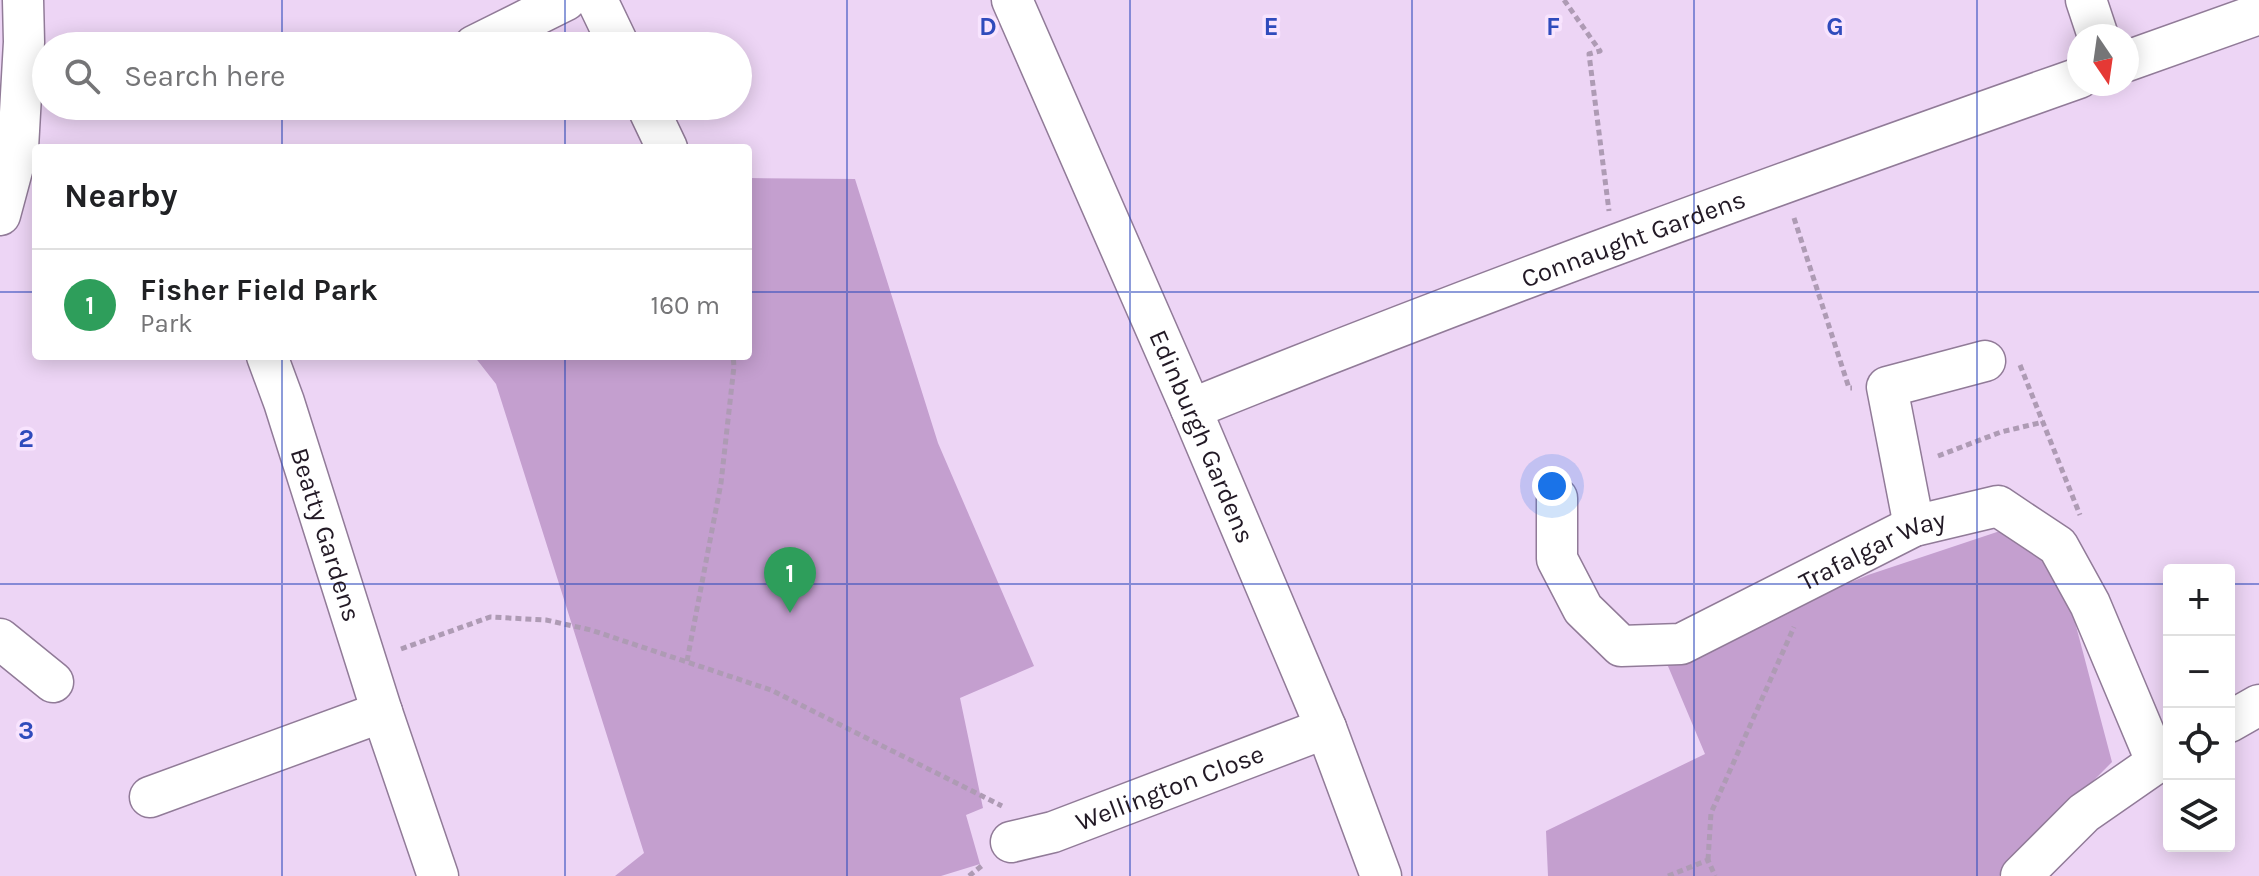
<!DOCTYPE html>
<html lang="en">
<head>
<meta charset="utf-8">
<style>
  body { margin:0; font-family:Karla,sans-serif; background:#f6f6f6; color:#202124 }
  .controls { position:absolute; right:24px; bottom:24px; display:grid; overflow:hidden; border-radius:8px; box-shadow:0 4px 20px #0003 }
  .controls button { width:72px; height:72px; display:grid; place-items:center; padding:0; border:0; border-bottom:2px solid #e0e0e0; background:#fff; color:#202124; font:40px sans-serif }
  .compass { position:absolute; left:2067px; top:24px; width:72px; height:72px; border-radius:50%; background:#fff; box-shadow:0 4px 20px #0003; rotate:167deg }
  .you { position:absolute; left:1552px; top:486px; width:28px; height:28px; margin:-20px; border:6px solid #fff; border-radius:50%; background:#1a73e8; box-shadow:0 0 0 12px #1a73e833 }
  .badge { display:grid; place-items:center; width:52px; height:52px; border-radius:50%; background:#ea580c; color:#fff; font-size:26px; font-weight:700 }
  .pin { position:absolute; translate:-50% -66px; filter:drop-shadow(0 2px 4px #0008) }
  .pin::after { content:''; position:absolute; top:42px; width:28px; height:24px; background:inherit; clip-path:polygon(0 0,100% 0,50% 100%) }
  .list { margin:0; padding:0; list-style:none }
  h2 { display:flex; justify-content:space-between; align-items:center; height:104px; margin:0; padding:0 32px; font-size:34px }
  h2 small { font-size:26px; font-weight:400; color:#757577 }
  .list li { display:grid; grid-template-columns:52px 1fr auto; gap:24px; align-items:center; box-sizing:border-box; height:112px; padding:0 32px; border-top:2px solid #e0e0e0 }
  .list b { display:block; font-size:30px; white-space:nowrap }
  .list p { margin:0; font-size:26px; white-space:nowrap; color:#757577 }
  .list em { font-size:26px; font-style:normal; color:#757577 }
  .icon { flex:none; width:44px; height:44px; fill:none; stroke:currentColor; stroke-width:2; stroke-linecap:round; stroke-linejoin:round }
  .map { position:relative; flex:none; width:2259px; height:876px; overflow:hidden }
  .search { position:absolute; background:#fff; box-shadow:0 4px 20px #0003; left:32px; top:32px; width:720px; height:88px; display:flex; align-items:center; gap:20px; box-sizing:border-box; padding:0 28px; border-radius:44px; color:#757577; font-size:30px }
  .panel { position:absolute; background:#fff; box-shadow:0 4px 20px #0003; left:32px; top:144px; width:720px; height:216px; border-radius:8px }
  .map>svg:first-child { display:block }
  .green { fill:#c49fcf }
  .lines { fill:none; stroke-linecap:round; stroke-linejoin:round }
  .minor-casing { stroke:#917b98; stroke-width:43 }
  .path { stroke:#ae9bb4; stroke-width:5; stroke-dasharray:6 4; stroke-linecap:butt }
  .minor { stroke:#fff; stroke-width:40 }
  .grid { fill:none; stroke:#2f4bbc; stroke-width:2; stroke-opacity:0.55 }
  .labels { text-anchor:middle; dominant-baseline:central; stroke-width:7; stroke-linejoin:round; paint-order:stroke }
  .street-label { font-size:26px; fill:#221925; stroke:#f8e4fe }
  .grid-label { font-size:26px; text-anchor:middle; font-weight:bold; fill:#2f4bbc; stroke:#f8e4fe; stroke-width:7; stroke-linejoin:round; paint-order:stroke }
</style>
</head>
<body>
<div class="map">
<svg width="2259" height="876" viewBox="0 0 2259 876">
  <rect width="100%" height="100%" fill="#edd5f5"/>
  <g class="green">
    <path d="M748,178L855,179L938,443L1034,666L960,698L983,808L966,815L980,864L941,876H615L644,853L496,384L474,356H748Z"/>
    <path d="M2003,530L2062,573L2112,762L1999,876H1548L1546,831L1705,754L1665,659L1868,575Z"/>
  </g>
  <g class="lines">
    <defs>
      <g id="minor">
        <path d="M597,0L619,46"/>
        <path id="s1" d="M1012,0L1191,409L1326,728L1381,876"/>
        <path d="M2086,0L2098,36"/>
        <path d="M474,46L566,0"/>
        <path d="M2127,61L2259,14"/>
        <path d="M647,106L667,148"/>
        <path d="M0,215L18,148L24,42L23,0"/>
        <path id="s2" d="M267,356L284,402L382,712L438,876"/>
        <path id="s3" d="M1191,409C1484,290 1781,183 2079,78"/>
        <path id="s4" d="M1557,498V559L1583,609L1621,646L1681,644L1914,526L1998,506L2058,546L2090,604L2156,761"/>
        <path d="M1914,526L1887,387L1985,361"/>
        <path d="M0,639L53,682"/>
        <path d="M2229,722L2259,705"/>
        <path d="M150,797L382,712"/>
        <path id="s5" d="M1011,842L1053,832L1326,728"/>
        <path d="M2021,876L2084,813L2169,754"/>
      </g>
    </defs>
    <use href="#minor" class="minor-casing"/>
    <g class="path">
      <path d="M1564,0L1600,51L1589,54L1609,211"/>
      <path d="M1794,218L1849,388H1852"/>
      <path d="M2020,365L2080,515"/>
      <path d="M1938,456L2001,432L2043,422"/>
      <path d="M401,649L490,617L546,620L591,630L771,690L1002,806"/>
      <path d="M687,661L721,483L734,366L733,356"/>
      <path d="M1708,860L1711,813L1794,627"/>
      <path d="M969,876L984,864"/>
      <path d="M1668,876L1708,860L1715,876"/>
    </g>
    <use href="#minor" class="minor"/>
  </g>
  <path class="grid" d="M282,0V46M565,0V46M847,0V876M1130,0V876M1412,0V876M1694,0V876M1977,0V876M282,106V148M565,106V148M0,292H36M748,292H2259M282,356V876M565,356V876M0,584H2169M2229,584H2259"/>
  <g class="labels">
    <g class="street-label">
      <text stroke="none"><textPath href="#s3" startOffset="474">Connaught Gardens</textPath></text>
      <text stroke="none"><textPath href="#s1" startOffset="476">Edinburgh Gardens</textPath></text>
      <text stroke="none"><textPath href="#s2" startOffset="188">Beatty Gardens</textPath></text>
      <text stroke="none"><textPath href="#s4" startOffset="444">Trafalgar Way</textPath></text>
      <text stroke="none"><textPath href="#s5" startOffset="168">Wellington Close</textPath></text>
    </g>
  </g>
  <g class="grid-label">
    <text x="988" y="35">D</text>
    <text x="1271" y="35">E</text>
    <text x="1553" y="35">F</text>
    <text x="1835" y="35">G</text>
    <text x="26" y="447">2</text>
    <text x="26" y="739">3</text>
  </g>
</svg>
<div class="controls">
<button>+</button>
<button>−</button>
<button><svg class="icon" aria-label="locate" viewBox="0 0 24 24"><circle cx="12" cy="12" r="6"/><path d="M12 2v4M12 18v4M2 12h4M18 12h4"/></svg></button>
<button><svg class="icon" aria-label="layers" viewBox="0 0 24 24"><path d="M12 4l9 5-9 5-9-5zM3 14l9 5 9-5"/></svg></button>
</div>
<svg class="compass" viewBox="-18 -18 36 36"><path d="M0-13l5 13h-10z" fill="#e53935"/><path d="M0 13l5-13h-10z" fill="#757577"/></svg>
<div class="you"></div>
<div class="pin badge" style="left:790px;top:613px;background:#2e9e5b">1</div>
<div class="search"><svg class="icon" aria-label="search" viewBox="0 0 24 24"><circle cx="10" cy="10" r="6"/><path d="M15 15l6 6"/></svg>Search here</div>
<section class="panel">
<h2>Nearby<small></small></h2>
<ul class="list">
<li><span class="badge" style="background:#2e9e5b">1</span><div><b>Fisher Field Park</b><p>Park</p></div><em>160 m</em></li>
</ul>
</section>
</div>
</body>
</html>
